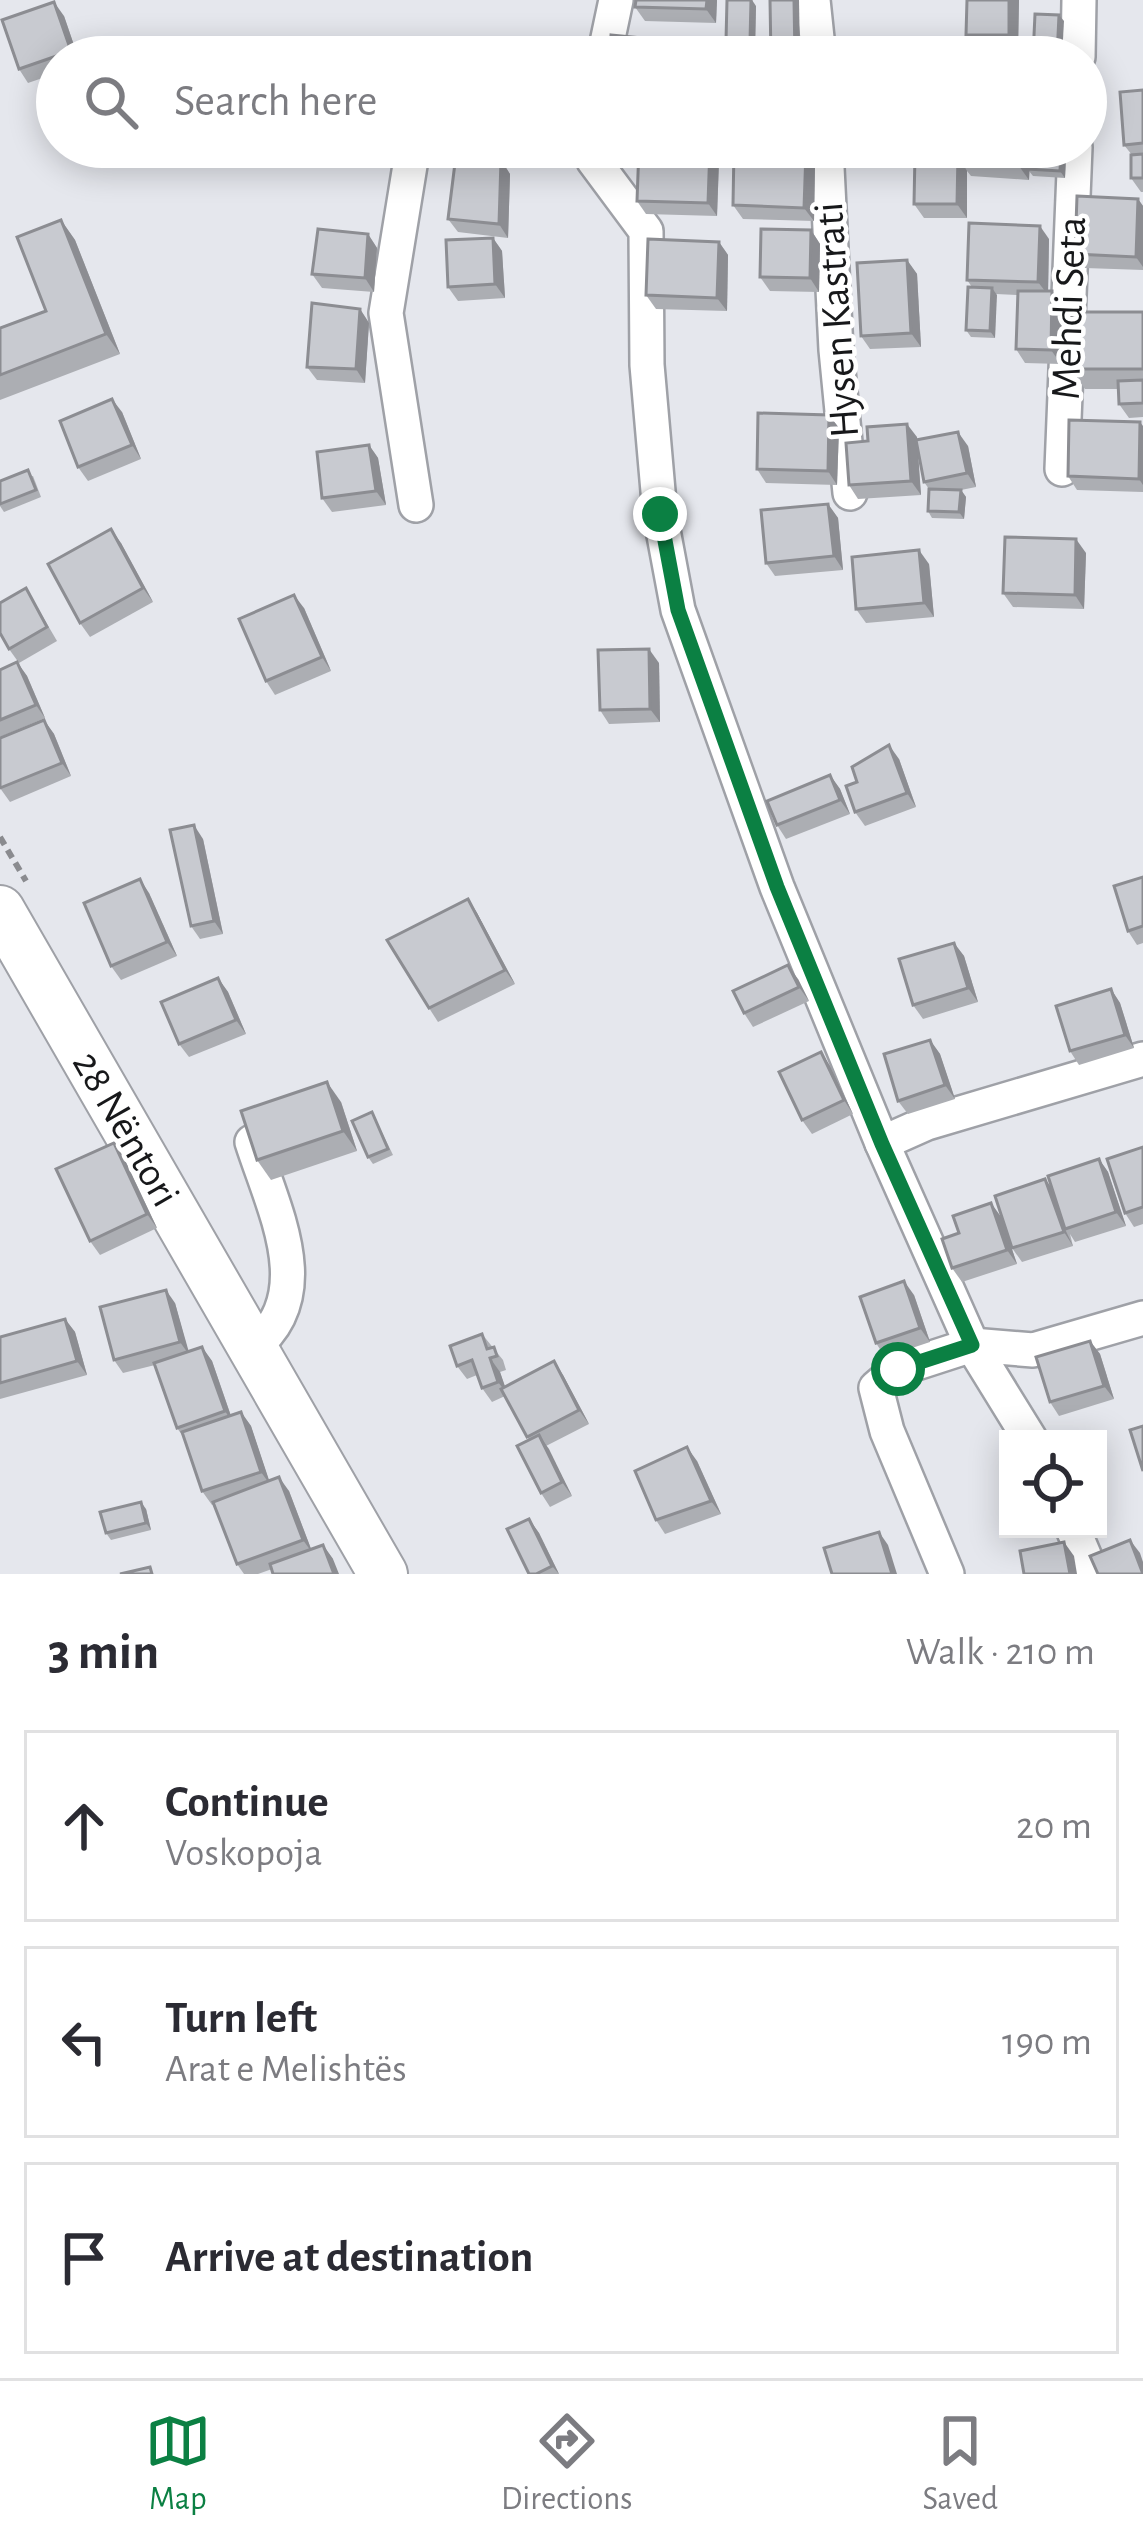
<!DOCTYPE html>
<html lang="en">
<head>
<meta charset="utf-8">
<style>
  body { margin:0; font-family:"Alegreya Sans",sans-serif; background:#f7f7f7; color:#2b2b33 }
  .controls { position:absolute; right:36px; bottom:36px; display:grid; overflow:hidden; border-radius:0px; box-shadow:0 6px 30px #0003 }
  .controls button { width:108px; height:108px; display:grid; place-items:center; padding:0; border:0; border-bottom:3px solid #e1e1e2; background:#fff; color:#2b2b33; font:60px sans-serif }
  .stop { position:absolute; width:36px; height:36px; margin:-27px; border:9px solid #0b8043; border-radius:50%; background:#fff }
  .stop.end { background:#0b8043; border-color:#fff; box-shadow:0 3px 12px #0008 }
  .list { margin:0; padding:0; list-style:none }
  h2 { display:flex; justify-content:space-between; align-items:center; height:156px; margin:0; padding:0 48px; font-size:51px }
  h2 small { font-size:39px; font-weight:400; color:#7c7c81 }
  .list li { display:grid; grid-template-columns:78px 1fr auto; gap:36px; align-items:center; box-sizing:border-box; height:192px; margin:0 24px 24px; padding:0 24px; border:3px solid #e1e1e2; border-radius:0px }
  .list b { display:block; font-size:45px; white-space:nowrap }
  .list p { margin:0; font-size:39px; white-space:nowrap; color:#7c7c81 }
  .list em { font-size:39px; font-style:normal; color:#7c7c81 }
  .icon { flex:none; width:66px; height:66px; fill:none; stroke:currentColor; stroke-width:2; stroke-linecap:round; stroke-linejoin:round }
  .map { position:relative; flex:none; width:1143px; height:1574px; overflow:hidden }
  .search { position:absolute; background:#fff; box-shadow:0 6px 30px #0003; left:36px; right:36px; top:36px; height:132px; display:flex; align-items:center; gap:30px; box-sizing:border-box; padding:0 42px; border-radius:66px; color:#7c7c81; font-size:45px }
  .sheet { height:804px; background:#fff }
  nav { display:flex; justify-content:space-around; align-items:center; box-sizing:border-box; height:168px; border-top:3px solid #e1e1e2; background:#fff; font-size:33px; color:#7c7c81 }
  nav a { display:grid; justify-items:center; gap:6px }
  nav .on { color:#0b8043 }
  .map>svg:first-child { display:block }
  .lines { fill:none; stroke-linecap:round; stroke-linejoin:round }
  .minor-casing { stroke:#9fa1a7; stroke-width:38 }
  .secondary-casing { stroke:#9fa1a7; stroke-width:52 }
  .path { stroke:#8a8b8f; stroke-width:6; stroke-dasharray:9 6; stroke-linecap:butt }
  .minor { stroke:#fff; stroke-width:33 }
  .secondary { stroke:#fff; stroke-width:48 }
  .wall { fill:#acaeb3 }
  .shaded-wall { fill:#8c8d92 }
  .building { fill:#c8cad0; stroke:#8c8d92; stroke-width:3 }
  .route { stroke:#0b8043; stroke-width:15 }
  .labels { text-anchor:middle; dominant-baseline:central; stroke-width:9; stroke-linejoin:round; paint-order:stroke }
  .street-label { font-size:42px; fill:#17181a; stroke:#fff }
</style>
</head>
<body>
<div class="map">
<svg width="1143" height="1574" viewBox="0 0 1143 1574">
  <rect width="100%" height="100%" fill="#e5e7ed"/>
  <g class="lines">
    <defs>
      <g id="minor">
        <path d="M813,0L819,57"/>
        <path d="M604,57L616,0"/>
        <path d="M1078,57L1079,0"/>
        <path d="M413,147L386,313L416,505"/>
        <path d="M594,147V161L646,231L647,365L660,514L678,610L777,887L882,1143L972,1345L1030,1439"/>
        <path d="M826,147L836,350L850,493"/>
        <path d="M1062,469L1075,147"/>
        <path d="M882,1143L927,1123L1143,1059"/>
        <path d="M251,1349C320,1296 274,1211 252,1142"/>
        <path d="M1073,1529L1092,1574"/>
        <path d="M947,1574L887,1431L876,1388L898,1369L972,1345L1033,1350L1143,1318"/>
      </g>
      <path id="secondary" d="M0,910L383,1574"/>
    </defs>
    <use href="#minor" class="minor-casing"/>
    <use href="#secondary" class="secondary-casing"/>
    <path class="path" d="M0,837L26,881"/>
    <use href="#minor" class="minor"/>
    <use href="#secondary" class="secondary"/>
  </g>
  <g class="wall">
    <path d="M636,0H717L716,23L645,21L635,7Z"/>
    <path d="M967,0H1019L1018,49L1022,53L969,39L966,35Z"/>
    <path d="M756,6L755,49L731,48L726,41Z"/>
    <path d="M64,16L78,57H57V73L28,83L19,69Z"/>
    <path d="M1143,90V192H1141L1131,178L1132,155L1124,145Z"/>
    <path d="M710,147L719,160L717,216L646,214L637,201Z"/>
    <path d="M720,147H786V150L815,165L814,221L743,219L733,205L734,150H722Z"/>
    <path d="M850,147H883V151L851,149Z"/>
    <path d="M1066,156L1065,178L1033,176L1029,171V180L971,176L967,171V218H924L914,204L961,160Z"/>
    <path d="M501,160L510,174L508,238L458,232L448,219Z"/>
    <path d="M1138,199L1143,206V270L1085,268L1075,254Z"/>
    <path d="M61,220L75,240L120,354L0,400V328L46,311Z"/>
    <path d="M811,230L820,244L819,292L770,291L760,277Z"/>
    <path d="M368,234L377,248L374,292L322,288L312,274Z"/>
    <path d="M493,238L502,251L505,298L458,301L448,287Z"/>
    <path d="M1049,239L1048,291H1052L1062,305L1061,364L1025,363L1016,349L1017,295L996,294L995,338L971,337L966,330L972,287L967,280Z"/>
    <path d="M719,242L728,255L727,311L656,309L646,295Z"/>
    <path d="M907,260L917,274L921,347L870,349L861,336Z"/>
    <path d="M360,309L369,323L365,383L317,380L307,367Z"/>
    <path d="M1143,312V417L1129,418L1119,404V389H1085L1071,369Z"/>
    <path d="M122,412L141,459L88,481L78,467Z"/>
    <path d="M829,415L839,428L837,485L766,483L757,469Z"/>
    <path d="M1143,426V492L1077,490L1068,476Z"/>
    <path d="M917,437V440L968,446L976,487L961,490L966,497L964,519L932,518L928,511L929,489L924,482L917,449L921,495L858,499L849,485Z"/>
    <path d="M369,445L378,458L386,505L332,512L322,498Z"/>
    <path d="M33,476L41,497L4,512L0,506V481Z"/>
    <path d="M828,504L838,518L843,570L775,576L766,563Z"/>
    <path d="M121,543L153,602L90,637L80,623Z"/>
    <path d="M1086,553L1084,609L1013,607L1003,593Z"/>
    <path d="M929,564L934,617L866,623L856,609Z"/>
    <path d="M26,588L57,641L19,663L9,649Z"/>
    <path d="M304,608L331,671L275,695L266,681Z"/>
    <path d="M17,662L27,676L45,718L0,737V670Z"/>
    <path d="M659,663L660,722L609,724L600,710Z"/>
    <path d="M44,720L54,734L71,776L10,802L0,788Z"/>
    <path d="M899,759L916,807L865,826L855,812L857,782Z"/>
    <path d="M830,775L840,789L850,814L786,839L777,825Z"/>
    <path d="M203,839L223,934L200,939L191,926Z"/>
    <path d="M1143,877V943L1137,945L1128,931Z"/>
    <path d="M149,893L177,956L121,980L111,966Z"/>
    <path d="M468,899L477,913L515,984L438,1022L429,1008Z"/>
    <path d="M954,943L964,956L978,1002L923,1019L913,1005Z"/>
    <path d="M218,978L228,992L246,1034L189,1057L179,1044Z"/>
    <path d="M798,979L809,1001L753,1027L744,1013Z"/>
    <path d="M1111,989L1120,1003L1134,1048L1079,1065L1070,1051Z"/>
    <path d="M930,1040L940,1054L955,1099L908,1114L898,1101Z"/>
    <path d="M821,1052L830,1066L853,1114L812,1134L802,1120Z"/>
    <path d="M341,1102L357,1151L271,1180L257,1160Z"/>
    <path d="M372,1112L393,1155L373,1164L368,1157Z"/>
    <path d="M1143,1147V1224L1134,1227L1125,1213Z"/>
    <path d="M123,1156L157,1228L100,1255L90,1241Z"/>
    <path d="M1099,1159L1108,1172L1126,1226L1075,1242L1070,1234L1073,1246L1022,1262L1012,1248L1052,1188Z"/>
    <path d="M991,1203L1001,1217L1017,1264L962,1282L952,1268L959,1233Z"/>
    <path d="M914,1295L930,1342L885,1357L876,1343Z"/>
    <path d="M175,1303L188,1351L202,1347L212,1361L231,1416L241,1412L251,1426L269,1481L289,1491L311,1549L323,1545L333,1559L272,1569L258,1574H244L237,1564L214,1504L212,1505L202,1491L185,1439L177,1428L155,1365L123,1373L114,1360Z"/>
    <path d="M65,1319L75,1332L87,1375L0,1399V1337Z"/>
    <path d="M482,1334L503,1360L506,1370L500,1372L505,1387L563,1375L589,1424L546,1446L572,1496L550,1507L541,1493L529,1440L505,1396L492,1402L482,1388L477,1375L467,1379L457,1366Z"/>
    <path d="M1090,1341L1100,1354L1114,1399L1059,1416L1050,1402Z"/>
    <path d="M697,1461L721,1514L665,1534L656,1520Z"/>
    <path d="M146,1509L151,1530L111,1540L106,1533Z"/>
    <path d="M529,1519L539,1533L559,1574H529Z"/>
  </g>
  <g class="shaded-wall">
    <path d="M707,0H717L716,23L706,9Z"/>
    <path d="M752,0L756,6L755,49L750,42Z"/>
    <path d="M794,0H799L800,57H795Z"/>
    <path d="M1009,0H1019L1018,49L1022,57H1012V40L1009,35Z"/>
    <path d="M54,2L64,16L78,57H75L71,51Z"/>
    <path d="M1059,15L1064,21L1062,57H1057Z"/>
    <path d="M948,41L958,54V57H948Z"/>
    <path d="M695,43L705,57H693Z"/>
    <path d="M710,147L719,160L717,216L708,203Z"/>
    <path d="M1020,147H1029L1031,149L1029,180L1019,166Z"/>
    <path d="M1061,149L1066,156L1065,178L1060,171Z"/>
    <path d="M806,151L815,165L814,221L804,208Z"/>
    <path d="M958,155L967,171V218L957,204Z"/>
    <path d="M501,160L510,174L508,238L499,224Z"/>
    <path d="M1138,199L1143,206V267L1136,257Z"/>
    <path d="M61,220L75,240L120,354L106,334Z"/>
    <path d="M1040,226L1049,239L1048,295L1038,282Z"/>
    <path d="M811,230L820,244L819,292L810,278Z"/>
    <path d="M368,234L377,248L374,292L365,278Z"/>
    <path d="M493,238L502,251L505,298L495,284Z"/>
    <path d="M719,242L728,255L727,311L717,298Z"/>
    <path d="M907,260L917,274L921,347L911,333Z"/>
    <path d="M992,288L997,295L995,338L990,331Z"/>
    <path d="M1052,291L1062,305L1061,364L1051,350Z"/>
    <path d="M360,309L369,323L365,383L356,369Z"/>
    <path d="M112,399L122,412L141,459L132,445Z"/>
    <path d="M829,415L839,428L837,485L828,471Z"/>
    <path d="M1140,422L1143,426V485L1139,479Z"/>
    <path d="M907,424L917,437L921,495L911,481Z"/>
    <path d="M958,432L968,446L976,487L967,473Z"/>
    <path d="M369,445L378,458L386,505L376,491Z"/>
    <path d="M961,490L966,497L964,519L959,512Z"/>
    <path d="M828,504L838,518L843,570L834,556Z"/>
    <path d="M111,529L121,543L153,602L143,588Z"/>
    <path d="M1076,539L1086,553L1084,609L1075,595Z"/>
    <path d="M919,550L929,564L934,617L924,603Z"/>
    <path d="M294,595L304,608L331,671L322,657Z"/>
    <path d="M649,649L659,663L660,722L650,709Z"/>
    <path d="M17,662L27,676L45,718L36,705Z"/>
    <path d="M44,720L54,734L71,776L62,763Z"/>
    <path d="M889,745L899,759L916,807L907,793Z"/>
    <path d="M830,775L840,789L850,814L840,800Z"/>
    <path d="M194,825L203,839L223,934L214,921Z"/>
    <path d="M140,879L149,893L177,956L167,942Z"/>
    <path d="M468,899L477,913L515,984L505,970Z"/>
    <path d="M954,943L964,956L978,1002L968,988Z"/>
    <path d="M788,965L798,979L809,1001L799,987Z"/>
    <path d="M218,978L228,992L246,1034L236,1020Z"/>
    <path d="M1111,989L1120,1003L1134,1048L1125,1035Z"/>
    <path d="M930,1040L940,1054L955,1099L945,1085Z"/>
    <path d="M821,1052L830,1066L853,1114L844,1100Z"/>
    <path d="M327,1082L341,1102L357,1151L343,1131Z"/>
    <path d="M114,1143L123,1156L157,1228L147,1214Z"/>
    <path d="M1099,1159L1108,1172L1126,1226L1116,1212Z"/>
    <path d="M1045,1179L1055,1192L1065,1229L1073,1246L1064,1232Z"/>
    <path d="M991,1203L1001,1217L1017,1264L1007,1250Z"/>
    <path d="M904,1281L914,1295L930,1342L920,1328Z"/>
    <path d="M166,1290L175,1303L190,1356L180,1342Z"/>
    <path d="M65,1319L75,1332L87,1375L77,1361Z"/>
    <path d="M1090,1341L1100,1354L1114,1399L1104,1386Z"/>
    <path d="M202,1347L212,1361L234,1425L225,1411Z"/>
    <path d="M490,1358L500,1372L508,1395L498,1382Z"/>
    <path d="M554,1361L563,1375L589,1424L579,1410Z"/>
    <path d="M241,1412L251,1426L271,1486L261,1472Z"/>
    <path d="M539,1435L549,1449L572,1496L562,1482Z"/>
    <path d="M687,1447L697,1461L721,1514L711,1501Z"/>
    <path d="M279,1477L289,1491L313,1554L303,1540Z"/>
    <path d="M141,1502L146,1509L151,1530L146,1523Z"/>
    <path d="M529,1519L539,1533L559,1574L552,1566Z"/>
    <path d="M879,1532L888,1545L897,1574H892Z"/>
    <path d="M1130,1540L1140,1553L1143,1562V1572Z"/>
    <path d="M1064,1542L1074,1556L1077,1574H1070Z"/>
    <path d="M323,1545L333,1559L339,1574H334Z"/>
  </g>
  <g class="building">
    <path d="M636,0H707L706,9L635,7Z"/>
    <path d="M727,0H751L750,42L726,41Z"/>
    <path d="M770,0H794L795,57H771Z"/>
    <path d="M967,0H1009V35H966Z"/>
    <path d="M54,2L71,51L19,69L2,20Z"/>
    <path d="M1035,14L1059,15L1057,57H1033Z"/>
    <path d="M611,35L695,43L693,57H609Z"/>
    <path d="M969,39L1012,40V57H969Z"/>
    <path d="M905,40L948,41V57H905Z"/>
    <path d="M1143,90V143L1124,145L1120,92Z"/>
    <path d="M639,147H710L708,203L637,201Z"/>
    <path d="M962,147H1020L1019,166L961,162Z"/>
    <path d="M1029,147L1061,149L1060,171L1028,169Z"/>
    <path d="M734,149L806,151L804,208L733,205Z"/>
    <path d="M915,154L958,155L957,204H914Z"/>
    <path d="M1143,154V178H1131V155Z"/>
    <path d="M456,155L501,160L499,224L448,219Z"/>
    <path d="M1077,196L1138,199L1136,257L1075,254Z"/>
    <path d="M61,220L106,334L0,375V328L46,311L17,237Z"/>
    <path d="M969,223L1040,226L1038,282L967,280Z"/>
    <path d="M318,229L368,234L365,278L312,274Z"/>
    <path d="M761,229L811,230L810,278L760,277Z"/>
    <path d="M493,238L495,284L448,287L446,240Z"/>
    <path d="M648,239L719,242L717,298L646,295Z"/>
    <path d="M907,260L911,333L861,336L857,263Z"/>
    <path d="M968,287L992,288L990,331L966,330Z"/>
    <path d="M1018,291H1052L1051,350L1016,349Z"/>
    <path d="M312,303L360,309L356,369L307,367Z"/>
    <path d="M1072,312H1143V369H1071Z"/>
    <path d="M1143,380V403L1119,404L1118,381Z"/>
    <path d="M112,399L132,445L78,467L60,421Z"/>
    <path d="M758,413L829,415L828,471L757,469Z"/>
    <path d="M1069,420L1140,422L1139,479L1068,476Z"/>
    <path d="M907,424L911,481L849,485L846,443L868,441L867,427Z"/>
    <path d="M958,432L967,473L924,482L916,440Z"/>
    <path d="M369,445L376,491L322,498L317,452Z"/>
    <path d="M28,470L36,490L0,504V481Z"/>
    <path d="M929,489L961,490L959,512L928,511Z"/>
    <path d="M828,504L834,556L766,563L761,510Z"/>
    <path d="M111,529L143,588L80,623L48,564Z"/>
    <path d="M1005,537L1076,539L1075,595L1003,593Z"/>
    <path d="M919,550L924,603L856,609L852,557Z"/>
    <path d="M26,588L47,627L9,649L0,633V603Z"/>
    <path d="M294,595L322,657L266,681L239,619Z"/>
    <path d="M649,649L650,709L600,710L598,650Z"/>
    <path d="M17,662L36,705L0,720V670Z"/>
    <path d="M44,720L62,763L0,788V738Z"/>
    <path d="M889,745L907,793L855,812L846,786L857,782L852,767Z"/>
    <path d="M830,775L840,800L777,825L767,801Z"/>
    <path d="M194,825L214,921L191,926L170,830Z"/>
    <path d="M1143,877V926L1128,931L1114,886Z"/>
    <path d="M140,879L167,942L111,966L84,903Z"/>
    <path d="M468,899L505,970L429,1008L387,940Z"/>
    <path d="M954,943L968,988L913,1005L899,959Z"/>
    <path d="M788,965L799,987L744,1013L733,991Z"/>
    <path d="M218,978L236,1020L179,1044L161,1002Z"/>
    <path d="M1111,989L1125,1035L1070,1051L1056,1006Z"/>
    <path d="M930,1040L945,1085L898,1101L884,1054Z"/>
    <path d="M821,1052L844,1100L802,1120L779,1072Z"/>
    <path d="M327,1082L343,1131L257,1160L241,1111Z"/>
    <path d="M372,1112L388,1149L368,1157L352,1121Z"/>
    <path d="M114,1143L147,1214L90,1241L56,1169Z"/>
    <path d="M1143,1147V1207L1125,1213L1107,1159Z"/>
    <path d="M1099,1159L1116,1212L1065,1229L1048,1176Z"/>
    <path d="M1045,1179L1064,1232L1012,1248L995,1196Z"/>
    <path d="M991,1203L1007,1250L952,1268L942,1239L959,1233L953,1216Z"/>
    <path d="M904,1281L920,1328L876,1343L860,1297Z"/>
    <path d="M166,1290L180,1342L114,1360L100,1307Z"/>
    <path d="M65,1319L77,1361L0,1383V1337Z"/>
    <path d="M482,1334L487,1349L494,1347L497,1356L490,1358L498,1382L482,1388L472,1360L457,1366L450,1346Z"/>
    <path d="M1090,1341L1104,1386L1050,1402L1036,1357Z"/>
    <path d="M202,1347L225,1411L177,1428L154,1363Z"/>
    <path d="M554,1361L579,1410L527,1437L501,1389Z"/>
    <path d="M241,1412L261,1472L202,1491L182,1432Z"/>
    <path d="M1143,1426V1471L1130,1430Z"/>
    <path d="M539,1435L562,1482L541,1493L517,1446Z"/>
    <path d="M687,1447L711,1501L656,1520L635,1471Z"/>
    <path d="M279,1477L303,1540L237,1564L213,1502Z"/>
    <path d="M141,1502L146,1523L106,1533L100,1512Z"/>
    <path d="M529,1519L552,1566L536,1574H529L507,1529Z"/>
    <path d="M879,1532L892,1574H832L824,1548Z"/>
    <path d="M1130,1540L1143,1574H1098L1090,1556Z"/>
    <path d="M1064,1542L1070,1574H1024L1020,1551Z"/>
    <path d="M323,1545L334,1574H273L270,1564Z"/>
    <path d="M150,1567L152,1574H120Z"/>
  </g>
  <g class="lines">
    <path class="route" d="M660,514L678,610L777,887L882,1144L972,1345L898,1369"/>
  </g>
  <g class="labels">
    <g class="street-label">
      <text transform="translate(1069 308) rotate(-88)">Mehdi Seta</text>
      <text transform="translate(837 320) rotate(-94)">Hysen Kastrati</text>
      <text transform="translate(126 1129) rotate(60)">28 Nëntori</text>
    </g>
  </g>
</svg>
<div class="controls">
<button><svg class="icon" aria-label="locate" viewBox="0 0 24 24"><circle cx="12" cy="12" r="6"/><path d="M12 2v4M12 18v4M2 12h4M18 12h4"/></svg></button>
</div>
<div class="stop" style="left:898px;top:1369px"></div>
<div class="stop end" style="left:660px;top:514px"></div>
<div class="search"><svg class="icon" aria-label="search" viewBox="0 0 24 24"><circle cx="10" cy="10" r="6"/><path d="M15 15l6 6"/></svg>Search here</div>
</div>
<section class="sheet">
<h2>3 min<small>Walk · 210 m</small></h2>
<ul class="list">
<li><svg class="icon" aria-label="ahead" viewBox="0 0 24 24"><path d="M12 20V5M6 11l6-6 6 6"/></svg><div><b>Continue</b><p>Voskopoja</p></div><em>20 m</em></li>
<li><svg class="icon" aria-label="left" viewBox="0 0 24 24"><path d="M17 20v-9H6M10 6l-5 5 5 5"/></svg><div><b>Turn left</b><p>Arat e Melishtës</p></div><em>190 m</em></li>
<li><svg class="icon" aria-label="arrive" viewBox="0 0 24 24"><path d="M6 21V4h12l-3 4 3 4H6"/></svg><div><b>Arrive at destination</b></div></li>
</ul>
</section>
<nav>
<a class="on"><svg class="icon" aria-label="map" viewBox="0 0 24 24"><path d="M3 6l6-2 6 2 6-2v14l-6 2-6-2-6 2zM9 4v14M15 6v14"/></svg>Map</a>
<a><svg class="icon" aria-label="directions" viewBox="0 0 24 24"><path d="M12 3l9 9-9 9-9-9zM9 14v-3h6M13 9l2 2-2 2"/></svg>Directions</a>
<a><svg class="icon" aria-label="saved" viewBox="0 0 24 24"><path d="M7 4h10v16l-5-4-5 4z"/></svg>Saved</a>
</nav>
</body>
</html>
